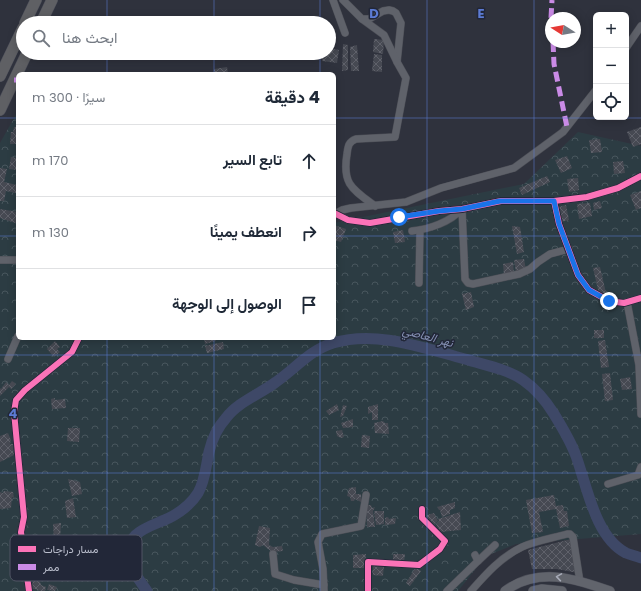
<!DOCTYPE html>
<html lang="ar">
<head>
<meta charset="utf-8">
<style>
  body { margin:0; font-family:Poppins,Vazirmatn,sans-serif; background:#f2f2f3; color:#1f2937; direction:rtl }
  .controls { position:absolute; right:12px; top:12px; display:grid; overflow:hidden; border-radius:6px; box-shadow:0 2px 10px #0003 }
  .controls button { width:36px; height:36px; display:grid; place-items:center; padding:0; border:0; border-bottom:1px solid #e0e1e3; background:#fff; color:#1f2937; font:20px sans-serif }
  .compass { position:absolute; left:545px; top:12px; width:36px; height:36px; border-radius:50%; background:#fff; box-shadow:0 2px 10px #0003; rotate:281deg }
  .stop { position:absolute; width:12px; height:12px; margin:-9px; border:3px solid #1a73e8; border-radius:50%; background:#fff }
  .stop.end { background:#1a73e8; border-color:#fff; box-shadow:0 1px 4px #0008 }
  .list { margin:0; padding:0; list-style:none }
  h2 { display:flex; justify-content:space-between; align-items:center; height:52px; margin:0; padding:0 16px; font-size:17px }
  h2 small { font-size:13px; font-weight:400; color:#747a83 }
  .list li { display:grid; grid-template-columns:26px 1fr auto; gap:12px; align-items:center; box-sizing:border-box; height:72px; padding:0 16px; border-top:1px solid #e0e1e3 }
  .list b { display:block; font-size:15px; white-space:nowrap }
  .list em { font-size:13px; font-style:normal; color:#747a83 }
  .icon { flex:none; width:22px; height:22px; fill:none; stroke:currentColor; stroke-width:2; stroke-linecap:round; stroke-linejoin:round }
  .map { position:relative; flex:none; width:641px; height:591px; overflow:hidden; direction:ltr }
  .search { position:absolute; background:#fff; box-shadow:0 2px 10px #0003; left:16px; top:16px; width:320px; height:44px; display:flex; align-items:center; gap:10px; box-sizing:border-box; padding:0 14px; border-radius:22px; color:#747a83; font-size:15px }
  .panel { position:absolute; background:#fff; box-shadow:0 2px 10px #0003; left:16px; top:72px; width:320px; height:268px; border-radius:6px; direction:rtl }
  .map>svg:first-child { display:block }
  .forest { fill:url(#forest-crowns) }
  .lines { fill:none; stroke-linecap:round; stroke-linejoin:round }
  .river { stroke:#3e4867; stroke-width:11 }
  .building { fill:url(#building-cross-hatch) }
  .minor-casing { stroke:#4d4f57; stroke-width:8 }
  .major-casing { stroke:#4d4f59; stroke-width:10 }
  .highway-casing { stroke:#4c4e59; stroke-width:12 }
  .minor { stroke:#5f626a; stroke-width:7 }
  .major { stroke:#61646c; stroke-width:9 }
  .highway { stroke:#5f6064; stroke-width:11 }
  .quiet { stroke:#ca8be6; stroke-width:5; stroke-dasharray:10 5; stroke-linecap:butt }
  .cycleway-casing { stroke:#222738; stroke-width:8 }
  .cycleway { stroke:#fb73b8; stroke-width:6 }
  .oneway { stroke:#a8acb9 }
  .route { stroke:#1a73e8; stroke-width:5 }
  .grid { fill:none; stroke:#5c7bd3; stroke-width:1; stroke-opacity:0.55 }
  .labels { text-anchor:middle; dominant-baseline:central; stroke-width:3; stroke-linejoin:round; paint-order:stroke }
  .water-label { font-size:12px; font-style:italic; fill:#848fb2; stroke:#222738 }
  .key { fill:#222738; stroke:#505464; stroke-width:1 }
  .key-label { font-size:11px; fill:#babecc }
  .grid-label { font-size:13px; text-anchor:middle; font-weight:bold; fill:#5c7bd3; stroke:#222738; stroke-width:3; stroke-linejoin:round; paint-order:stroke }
</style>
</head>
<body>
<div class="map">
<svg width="641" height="591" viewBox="0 0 641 591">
  <defs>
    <pattern id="forest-crowns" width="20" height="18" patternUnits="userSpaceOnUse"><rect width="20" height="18" fill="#2c3c43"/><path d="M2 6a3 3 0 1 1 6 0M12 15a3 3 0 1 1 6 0" fill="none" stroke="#48565d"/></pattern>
    <pattern id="building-cross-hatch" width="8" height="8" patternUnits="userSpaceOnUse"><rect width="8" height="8" fill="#464952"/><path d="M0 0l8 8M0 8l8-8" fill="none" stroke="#5f616a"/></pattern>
  </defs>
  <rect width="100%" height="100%" fill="#2f323d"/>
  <path class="forest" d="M18,111V338H334V223L524,184L578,132L641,146V534L516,544L486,556L458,591H0V143Z"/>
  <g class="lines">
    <path class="river" d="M147,591C141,582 132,572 130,561C122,532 150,527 169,518C181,512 191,504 198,493C205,481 206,466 209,452C212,439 217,428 226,418C238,402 260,394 276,382C295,369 310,350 333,343C377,330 423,348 465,359C484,365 507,369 523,380C536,389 546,401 554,414C562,427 571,442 576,456C587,486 595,537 626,553C631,555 636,556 641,558"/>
  </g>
  <g class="building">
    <path d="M374,39L384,40L383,54L373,52Z"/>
    <path d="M343,44L348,45V70L342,71Z"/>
    <path d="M357,45L359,71H351L350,47Z"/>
    <path d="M329,48L339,50L337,63L322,61L323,53H329Z"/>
    <path d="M374,54L382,55V72L372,71Z"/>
    <path d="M227,67L228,74H214V69Z"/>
    <path d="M14,127H16V132H18V144H10L11,132H13Z"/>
    <path d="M641,127V144L633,147L627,132Z"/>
    <path d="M600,139L602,152L591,153L589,140Z"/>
    <path d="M567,156L572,168L561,173L555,160Z"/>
    <path d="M11,157L17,158L16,170L9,169Z"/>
    <path d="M623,161L625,173L614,174L613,162Z"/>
    <path d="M0,168L7,169L4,182L17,185L16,193L6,191L4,201H0Z"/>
    <path d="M547,176L550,182L522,195L519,188Z"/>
    <path d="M578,178L579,190L569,192L567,179Z"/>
    <path d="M641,191V208L636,210L630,195Z"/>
    <path d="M600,201L602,208L594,210L593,203Z"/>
    <path d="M590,203L592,216L579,219L577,204Z"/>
    <path d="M566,205L569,220L561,222L558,207Z"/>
    <path d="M0,209L18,212V224L0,218Z"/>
    <path d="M334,225L346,229L341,242L334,240Z"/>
    <path d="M512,226L520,227L524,252L517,254Z"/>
    <path d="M403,230L405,242L395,243L393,232Z"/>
    <path d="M524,259L526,270L516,272L514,260Z"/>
    <path d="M513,262L514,274L504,275L503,264Z"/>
    <path d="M600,267L606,293L599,294L593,268Z"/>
    <path d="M471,292L474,307L466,310L462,294Z"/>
    <rect x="594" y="330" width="10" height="8"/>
    <path d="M204,338H215L216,341L205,344Z"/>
    <path d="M605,340L609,367L601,368L598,341Z"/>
    <path d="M55,341L60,347L57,349L60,352L54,357L47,349Z"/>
    <path d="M223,342L224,349L207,353L205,346Z"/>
    <path d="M610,373L613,400L605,401L602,374Z"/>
    <path d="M630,377L632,389L622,390L620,379Z"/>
    <path d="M12,381L16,384L11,389L9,387L0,396V388L1,389L6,382L9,385Z"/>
    <path d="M55,398V400L65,399L66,408L52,409L51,399Z"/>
    <path d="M337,404L339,410L329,415L326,411Z"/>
    <path d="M378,404V420H372V412L368,414V407Z"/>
    <path d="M343,405L347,406L343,416L340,417Z"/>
    <path d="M353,419V427L343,428L341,423Z"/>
    <path d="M383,421L385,423H388L389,434L375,433L374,423Z"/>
    <path d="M68,428H80L79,442L67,441Z"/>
    <path d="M342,430L344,437L341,438L337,436L336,431Z"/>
    <path d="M8,433L11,440L10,444H13L14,455L0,462V436Z"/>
    <path d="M362,435L370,436L369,448L361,447Z"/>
    <path d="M68,479L80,482L82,494L72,496Z"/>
    <path d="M356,487V494H361V502L355,499L354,501H351L350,497L347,496L349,488Z"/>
    <path d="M4,491L13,492L14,498L12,497L11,508L0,509V492L3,493Z"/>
    <path d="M554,495L556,506L563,505L564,511H567L569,526L560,528L556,509L539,512L543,532L532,533L526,500Z"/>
    <path d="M73,498L76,517L67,518L65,501Z"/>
    <path d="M455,502V508L450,510V514L442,517L440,510H439L437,507Z"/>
    <path d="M366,505H371L372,508L375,507L373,511L375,527H367Z"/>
    <path d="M374,511H384V524L376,525Z"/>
    <path d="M460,512L461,530L440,532L436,524L439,521L438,519Z"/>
    <path d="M434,513L438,521L435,524L436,528L430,529L427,515Z"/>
    <path d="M388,517L389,519L396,518L395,524L385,525V518Z"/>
    <path d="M61,523L60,539L54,540L53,524Z"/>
    <path d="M259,526L270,528L269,545L273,547L282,546L283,551L272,552L263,545L260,547L255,545Z"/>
    <path d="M571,539L578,573L557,569H532L528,550Z"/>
    <path d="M366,554L365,568H353V555Z"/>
    <path d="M393,554H405L404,562H393Z"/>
    <path d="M373,565H384L383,576L373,575Z"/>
    <path d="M416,567L421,571L410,586L406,583Z"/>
    <path d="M33,579L40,582L41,585L46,587L45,591H41L32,588Z"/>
    <path d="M49,584L57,587L55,591L47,590Z"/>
  </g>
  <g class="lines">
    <defs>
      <g id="minor">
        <path d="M333,0L345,33"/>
        <path d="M343,0L362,19H369L383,11L389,10L393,11L396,13L401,23L397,62L406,78L395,137L356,139C348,142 348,147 347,154C342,184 352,189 375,206"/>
        <path d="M362,19L384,35L397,62"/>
        <path d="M626,48L641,26"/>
        <path d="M554,201L559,224L578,275L589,290L609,301L624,303L641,298"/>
        <path d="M462,209L465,279L468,283L473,284L519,274L530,269L538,262L550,254L569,249"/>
        <path d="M334,213L348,220L370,223L439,211L462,209L501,201H554L587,197L618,188L641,176"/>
        <path d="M335,214L342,210L351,208L406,202L441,188L514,168L563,132L596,90"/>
        <path d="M412,231C430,229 450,222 462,209"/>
        <path d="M0,260H18"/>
        <path d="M419,283L420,230"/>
        <path d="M627,302L639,365L641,414"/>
        <path d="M8,359L18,336"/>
        <path d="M608,484L638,475L641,467"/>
        <path d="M273,554L275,574L294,580L324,585"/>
        <path d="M478,561L495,545"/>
        <path d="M29,591L21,532L24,517L14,412L16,400L25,390L72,352L79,338"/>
        <path d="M324,591L323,569L318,542L322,534L361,526L366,495"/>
        <path d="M368,591V562L419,565L440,549L445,541L422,518V509"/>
        <path d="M447,591L478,561L475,555"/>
        <path d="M471,591C486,574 501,557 522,547C535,541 553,538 567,534H570L573,537L580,582"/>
      </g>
      <g id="major">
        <path d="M505,591C538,567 574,578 610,591"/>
        <path d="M533,591L542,589L562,591"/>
      </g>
      <g id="highway">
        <path d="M25,23L36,0"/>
        <path d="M41,23L52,0"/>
        <path d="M0,76L23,28"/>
        <path d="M0,110L27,53"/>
      </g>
    </defs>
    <use href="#minor" class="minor-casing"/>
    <use href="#major" class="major-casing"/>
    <use href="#highway" class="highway-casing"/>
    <use href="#minor" class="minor"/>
    <use href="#major" class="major"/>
    <use href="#highway" class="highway"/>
    <g class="quiet">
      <path d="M551,18L552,0"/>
      <path d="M553,42L554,64L567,127"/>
      <path d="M14,80H18"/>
    </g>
    <defs>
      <g id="cycleway">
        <path d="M554,201L559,224L578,275L589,290L609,301L624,303L641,298"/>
        <path d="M334,213L348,220L370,223L439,211L462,209L501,201H554L587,197L618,188L641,176"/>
        <path d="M29,591L21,532L24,517L14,412L16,400L25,390L72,352L79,338"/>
        <path d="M368,591V562L419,565L440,549L445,541L422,518V509"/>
      </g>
    </defs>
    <use href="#cycleway" class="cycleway-casing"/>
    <use href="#cycleway" class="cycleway"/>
  </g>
  <defs><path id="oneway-chevron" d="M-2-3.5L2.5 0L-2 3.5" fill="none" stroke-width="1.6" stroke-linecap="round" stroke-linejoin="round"/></defs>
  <use class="oneway" href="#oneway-chevron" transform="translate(559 577) rotate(-171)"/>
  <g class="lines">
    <path class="route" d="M399,217L439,211L462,209L500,201H554L559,224L578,275L589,290L609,301"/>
  </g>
  <path class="grid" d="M107,0V23M214,0V23M320,0V23M427,0V591M534,0V591M107,53V74M214,53V74M320,53V74M0,118H18M334,118H641M0,236H18M334,236H641M107,338V591M214,338V591M320,338V591M0,355H641M0,473H641"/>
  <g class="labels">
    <g class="water-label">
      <text transform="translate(428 336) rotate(15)">نهر العاصي</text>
    </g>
  </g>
  <rect x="10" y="535" width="132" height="46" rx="6" class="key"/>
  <rect x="18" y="546" width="18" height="6" fill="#fb73b8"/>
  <rect x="18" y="564" width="18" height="6" fill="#ca8be6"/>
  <g class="key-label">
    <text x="43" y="553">مسار دراجات</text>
    <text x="43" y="571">ممر</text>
  </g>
  <g class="grid-label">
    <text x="374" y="18">D</text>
    <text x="481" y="18">E</text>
    <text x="13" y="418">4</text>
  </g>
</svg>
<div class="controls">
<button>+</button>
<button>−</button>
<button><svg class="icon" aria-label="locate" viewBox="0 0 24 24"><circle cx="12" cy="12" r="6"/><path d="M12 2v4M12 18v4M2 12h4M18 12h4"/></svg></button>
</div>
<svg class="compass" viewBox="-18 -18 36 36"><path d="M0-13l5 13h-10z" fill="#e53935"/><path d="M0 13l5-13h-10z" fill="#747a83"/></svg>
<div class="stop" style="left:399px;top:217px"></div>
<div class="stop end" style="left:609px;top:301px"></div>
<div class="search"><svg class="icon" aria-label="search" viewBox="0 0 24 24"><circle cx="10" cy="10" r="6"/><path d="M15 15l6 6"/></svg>ابحث هنا</div>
<section class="panel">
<h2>4 دقيقة<small>سيرًا · 300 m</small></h2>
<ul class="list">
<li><svg class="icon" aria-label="ahead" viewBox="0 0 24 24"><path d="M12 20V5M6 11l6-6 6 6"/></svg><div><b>تابع السير</b></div><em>170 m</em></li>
<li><svg class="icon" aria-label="right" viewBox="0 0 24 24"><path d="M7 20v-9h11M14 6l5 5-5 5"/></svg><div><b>انعطف يمينًا</b></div><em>130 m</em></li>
<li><svg class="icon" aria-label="arrive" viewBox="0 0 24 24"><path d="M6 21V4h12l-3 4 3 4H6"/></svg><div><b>الوصول إلى الوجهة</b></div></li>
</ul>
</section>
</div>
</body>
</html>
